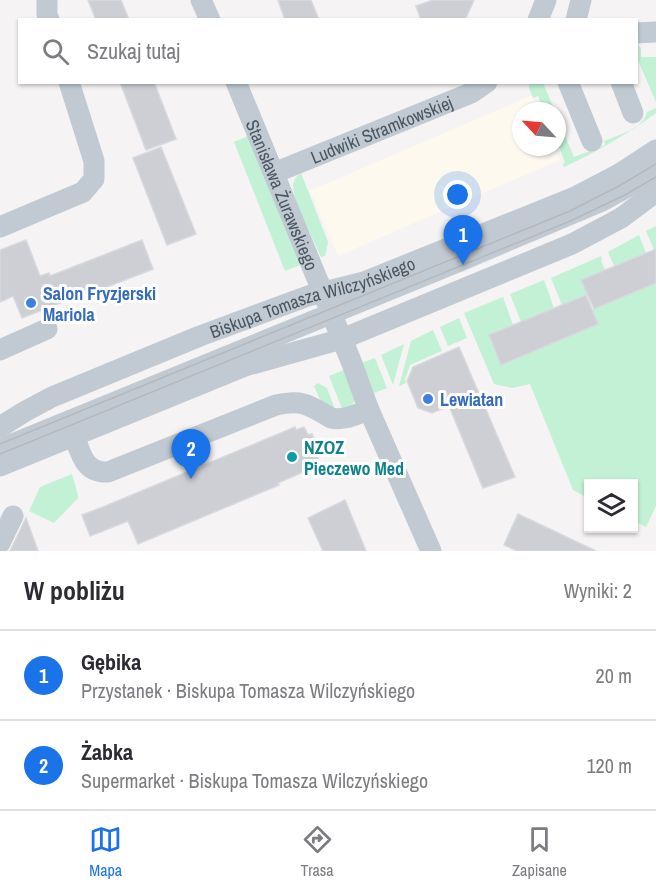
<!DOCTYPE html>
<html lang="pl">
<head>
<meta charset="utf-8">
<style>
  body { margin:0; font-family:"Archivo Narrow",sans-serif; background:#f7f7f7; color:#2b2b33 }
  .controls { position:absolute; right:18px; bottom:18px; display:grid; overflow:hidden; border-radius:0px; box-shadow:0 2px 4px #0004 }
  .controls button { width:54px; height:54px; display:grid; place-items:center; padding:0; border:0; border-bottom:2px solid #e1e1e2; background:#fff; color:#2b2b33; font:30px sans-serif }
  .compass { position:absolute; left:512px; top:102px; width:54px; height:54px; border-radius:50%; background:#fff; box-shadow:0 2px 4px #0004; rotate:296deg }
  .you { position:absolute; left:458px; top:195px; width:21px; height:21px; margin:-15px; border:4px solid #fff; border-radius:50%; background:#1a73e8; box-shadow:0 0 0 9px #1a73e833 }
  .badge { display:grid; place-items:center; width:39px; height:39px; border-radius:50%; background:#1a73e8; color:#fff; font-size:20px; font-weight:700 }
  .pin { position:absolute; translate:-50% -50px; filter:drop-shadow(0 2px 3px #0008) }
  .pin::after { content:''; position:absolute; top:32px; width:21px; height:18px; background:inherit; clip-path:polygon(0 0,100% 0,50% 100%) }
  .list { margin:0; padding:0; list-style:none }
  h2 { display:flex; justify-content:space-between; align-items:center; height:78px; margin:0; padding:0 24px; font-size:26px }
  h2 small { font-size:20px; font-weight:400; color:#7c7c81 }
  .list li { display:grid; grid-template-columns:39px 1fr auto; gap:18px; align-items:center; box-sizing:border-box; height:90px; padding:0 24px; border-top:2px solid #e1e1e2 }
  .list b { display:block; font-size:22px; white-space:nowrap }
  .list p { margin:0; font-size:20px; white-space:nowrap; color:#7c7c81 }
  .list em { font-size:20px; font-style:normal; color:#7c7c81 }
  .icon { flex:none; width:33px; height:33px; fill:none; stroke:currentColor; stroke-width:2; stroke-linecap:round; stroke-linejoin:round }
  .map { position:relative; flex:none; width:656px; height:551px; overflow:hidden }
  .search { position:absolute; background:#fff; box-shadow:0 2px 4px #0004; left:18px; right:18px; top:18px; height:66px; display:flex; align-items:center; gap:15px; box-sizing:border-box; padding:0 21px; border-radius:0px; color:#7c7c81; font-size:22px }
  .sheet { height:258px; background:#fff }
  nav { display:flex; justify-content:space-around; align-items:center; box-sizing:border-box; height:84px; border-top:2px solid #e1e1e2; background:#fff; font-size:16px; color:#7c7c81 }
  nav a { display:grid; justify-items:center; gap:3px }
  nav .on { color:#1a73e8 }
  .map>svg:first-child { display:block }
  .commercial { fill:#fdf9ef }
  .green { fill:#c3f1d5 }
  .building { fill:#cdcfd5; stroke:#d7d9de; stroke-width:1.5 }
  .lines { fill:none; stroke-linecap:round; stroke-linejoin:round }
  .minor { stroke:#c1cad2; stroke-width:21 }
  .tram { stroke:#b5b8bd; stroke-width:1.5 }
  .shop-dot { fill:#3f7fe0; stroke:#fff; stroke-width:2 }
  .culture-dot { fill:#0f9aa8; stroke:#fff; stroke-width:2 }
  .labels { text-anchor:middle; dominant-baseline:central; stroke-width:6; stroke-linejoin:round; paint-order:stroke }
  .street-label { font-size:18px; fill:#4a5661; stroke:#fff }
  .shop-label { font-size:18px; font-weight:bold; fill:#366cbe; stroke:#fff; text-anchor:start }
  .culture-label { font-size:18px; font-weight:bold; fill:#0d838f; stroke:#fff; text-anchor:start }
</style>
</head>
<body>
<div class="map">
<svg width="656" height="551" viewBox="0 0 656 551">
  <rect width="100%" height="100%" fill="#f5f3f3"/>
  <path class="commercial" d="M532,95L539,111H521V147H554L560,160L338,256L310,191Z"/>
  <g class="green">
    <path d="M636,43L641,48V57H656V102L638,60H637Z"/>
    <path d="M529,83H543L555,111H544L538,96L533,98L529,88Z"/>
    <path d="M656,108V113C627,134 597,152 564,167L563,164L565,162L557,142V117L574,157L605,145L604,141C617,136 644,128 647,112Z"/>
    <path d="M250,135L290,236L300,265L285,271L234,142Z"/>
    <path d="M301,173L328,242L325,256L321,257C315,242 292,200 293,185C294,179 297,176 301,173Z"/>
    <path d="M656,226V249L654,250L646,231Z"/>
    <path d="M639,235L646,253L614,266L608,252Z"/>
    <path d="M601,256L602,259L601,260L605,270L581,280L587,294L562,305L551,278Z"/>
    <path d="M544,280L554,308L521,322L510,294Z"/>
    <path d="M656,283V506L646,527L634,521V484H588V498L573,490L530,384L512,388L494,384L464,313L503,297L513,325L502,364L597,324L592,310Z"/>
    <path d="M459,318L467,338L448,346L440,327Z"/>
    <path d="M433,330L442,351L410,365L405,380L406,383L399,386L411,341Z"/>
    <path d="M404,344L393,385L381,355Z"/>
    <path d="M375,358L387,388L374,393L362,363Z"/>
    <path d="M344,370L356,400L347,410L343,411L329,376Z"/>
    <path d="M318,383L327,388L336,412L320,400L314,386Z"/>
    <path d="M72,474L78,495V498L54,523L29,511L40,487Z"/>
  </g>
  <g class="building">
    <path d="M88,0H121L129,20H96Z"/>
    <path d="M278,0H311L319,20H285Z"/>
    <path d="M433,0H474L465,20H421L416,6Z"/>
    <path d="M120,82H154L176,139L146,150Z"/>
    <path d="M161,147L196,234L167,245L133,158Z"/>
    <path d="M26,240L40,276L49,273L50,276L142,240L153,269L71,301L70,299L22,318L13,296L0,302V250Z"/>
    <path d="M656,249V283L594,309L581,280Z"/>
    <path d="M586,295L598,324L501,365L489,335Z"/>
    <path d="M459,347L515,477L483,488L449,406L432,413L418,408L407,381L413,367Z"/>
    <path d="M295,427L296,430L304,427L308,435L312,434L319,451L316,453L319,461L311,464L312,468L278,483L279,485L138,544L128,521L90,536L82,515L103,507Z"/>
    <path d="M345,500L366,551H323L308,518Z"/>
    <path d="M518,514L596,551H517L504,545Z"/>
    <path d="M26,518L38,551H10L11,549Z"/>
  </g>
  <g class="lines">
    <g class="minor">
      <path d="M47,0V14L49,20"/>
      <path d="M201,0L210,20"/>
      <path d="M538,20L546,0"/>
      <path d="M576,20L581,0"/>
      <path d="M636,33L656,32"/>
      <path id="s1" d="M236,82L351,361L369,410L431,551"/>
      <path d="M568,82L592,141"/>
      <path d="M621,82L633,113"/>
      <path id="s2" d="M274,173L471,93L487,82"/>
      <path d="M0,227L83,192L94,179V161L69,82"/>
      <path d="M0,350L47,329"/>
      <path id="s3" d="M0,427L24,412L52,397L200,336L308,296L364,282L575,197L619,174L656,150"/>
      <path d="M74,435C81,454 84,473 108,472L276,405C302,399 309,405 331,418C345,421 356,414 369,410"/>
      <path d="M0,449L460,261L602,201L633,184L656,170"/>
      <path d="M0,466L245,366L342,339L572,244L621,218L656,192"/>
      <path d="M0,543L13,516"/>
    </g>
    <g class="tram">
      <path d="M0,444L570,211L619,186L656,164"/>
      <path d="M0,454L568,222L625,195L656,177"/>
    </g>
  </g>
  <g class="shop-dot">
    <circle cx="31" cy="303" r="6"/>
    <circle cx="428" cy="399" r="6"/>
  </g>
  <circle class="culture-dot" cx="292" cy="457" r="6"/>
  <g class="labels">
    <g class="street-label">
      <text stroke="none"><textPath href="#s2" startOffset="116">Ludwiki Stramkowskiej</textPath></text>
      <text stroke="none"><textPath href="#s1" startOffset="122">Stanisława Żurawskiego</textPath></text>
      <text stroke="none"><textPath href="#s3" startOffset="339">Biskupa Tomasza Wilczyńskiego</textPath></text>
    </g>
    <g class="shop-label">
      <text x="43" y="293">Salon Fryzjerski<tspan x="43" dy="21">Mariola</tspan></text>
      <text x="440" y="399">Lewiatan</text>
    </g>
    <g class="culture-label">
      <text x="304" y="447">NZOZ<tspan x="304" dy="21">Pieczewo Med</tspan></text>
    </g>
  </g>
</svg>
<div class="controls">
<button><svg class="icon" aria-label="layers" viewBox="0 0 24 24"><path d="M12 4l9 5-9 5-9-5zM3 14l9 5 9-5"/></svg></button>
</div>
<svg class="compass" viewBox="-18 -18 36 36"><path d="M0-13l5 13h-10z" fill="#e53935"/><path d="M0 13l5-13h-10z" fill="#7c7c81"/></svg>
<div class="you"></div>
<div class="pin badge" style="left:463px;top:265px">1</div>
<div class="pin badge" style="left:191px;top:479px">2</div>
<div class="search"><svg class="icon" aria-label="search" viewBox="0 0 24 24"><circle cx="10" cy="10" r="6"/><path d="M15 15l6 6"/></svg>Szukaj tutaj</div>
</div>
<section class="sheet">
<h2>W pobliżu<small>Wyniki: 2</small></h2>
<ul class="list">
<li><span class="badge">1</span><div><b>Gębika</b><p>Przystanek · Biskupa Tomasza Wilczyńskiego</p></div><em>20 m</em></li>
<li><span class="badge">2</span><div><b>Żabka</b><p>Supermarket · Biskupa Tomasza Wilczyńskiego</p></div><em>120 m</em></li>
</ul>
</section>
<nav>
<a class="on"><svg class="icon" aria-label="map" viewBox="0 0 24 24"><path d="M3 6l6-2 6 2 6-2v14l-6 2-6-2-6 2zM9 4v14M15 6v14"/></svg>Mapa</a>
<a><svg class="icon" aria-label="directions" viewBox="0 0 24 24"><path d="M12 3l9 9-9 9-9-9zM9 14v-3h6M13 9l2 2-2 2"/></svg>Trasa</a>
<a><svg class="icon" aria-label="saved" viewBox="0 0 24 24"><path d="M7 4h10v16l-5-4-5 4z"/></svg>Zapisane</a>
</nav>
</body>
</html>
